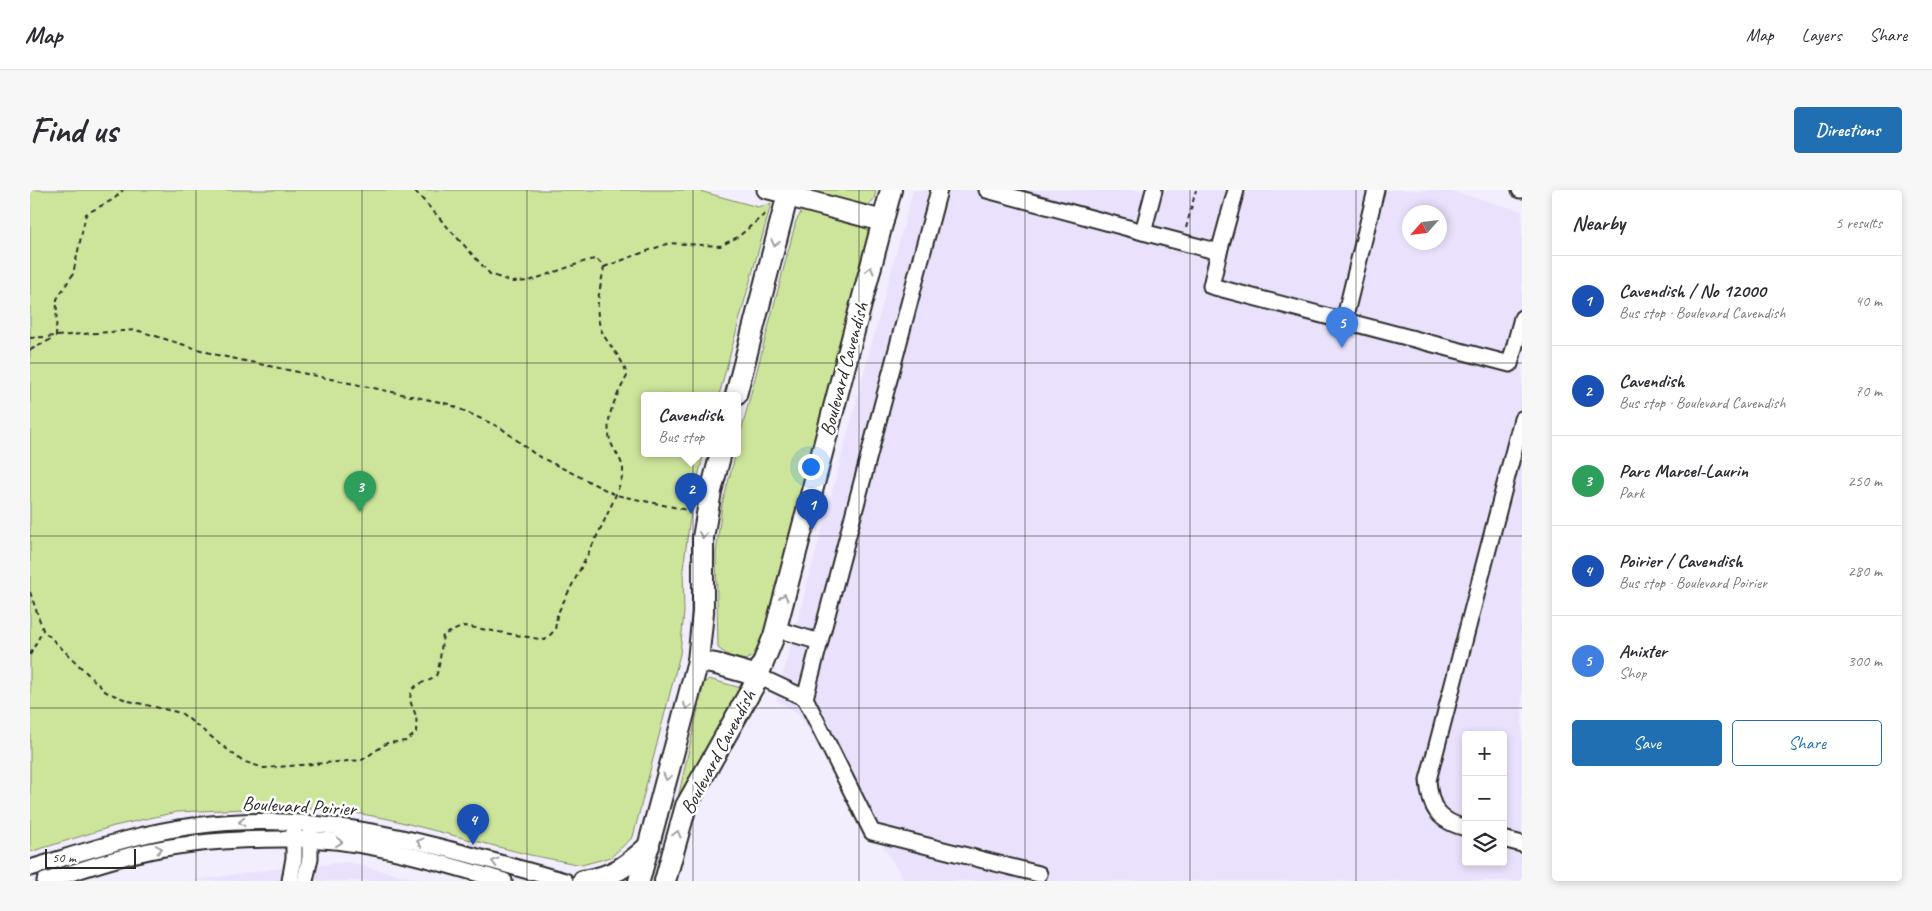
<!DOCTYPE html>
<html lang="en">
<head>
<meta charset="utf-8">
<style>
  body { margin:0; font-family:Caveat,sans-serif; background:#f7f7f7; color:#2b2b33 }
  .controls { position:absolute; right:15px; bottom:15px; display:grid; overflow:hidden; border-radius:5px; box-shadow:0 2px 8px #0003 }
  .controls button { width:45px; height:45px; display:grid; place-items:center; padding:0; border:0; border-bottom:1px solid #e1e1e2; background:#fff; color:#2b2b33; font:25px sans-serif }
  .compass { position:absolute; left:1372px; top:15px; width:45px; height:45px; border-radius:50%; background:#fff; box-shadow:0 2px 8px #0003; rotate:243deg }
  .scale { position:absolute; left:15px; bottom:12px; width:91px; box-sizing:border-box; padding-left:5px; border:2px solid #2b2b2b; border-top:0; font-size:14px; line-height:18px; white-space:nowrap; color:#2b2b2b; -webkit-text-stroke:4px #fff; paint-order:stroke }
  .you { position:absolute; left:780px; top:276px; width:18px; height:18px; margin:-12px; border:4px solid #fff; border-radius:50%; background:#1a73e8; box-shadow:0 0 0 8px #1a73e833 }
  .badge { display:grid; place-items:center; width:32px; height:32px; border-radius:50%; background:#1f6fb2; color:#fff; font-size:16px; font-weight:700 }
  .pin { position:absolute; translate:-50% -41px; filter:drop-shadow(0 1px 2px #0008) }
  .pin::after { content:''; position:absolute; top:26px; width:18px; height:15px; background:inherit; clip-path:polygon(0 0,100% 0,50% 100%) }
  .popup { position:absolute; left:611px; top:202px; width:100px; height:65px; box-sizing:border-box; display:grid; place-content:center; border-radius:5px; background:#fff; filter:drop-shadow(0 1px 4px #0005); font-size:16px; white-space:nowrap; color:#7c7c81 }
  .popup b { font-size:19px; color:#2b2b33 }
  .popup::after { content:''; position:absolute; left:50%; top:100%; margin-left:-10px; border:10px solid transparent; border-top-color:#fff }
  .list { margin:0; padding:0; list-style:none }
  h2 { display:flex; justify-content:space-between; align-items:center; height:65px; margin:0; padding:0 20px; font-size:21px }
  h2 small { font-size:16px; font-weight:400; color:#7c7c81 }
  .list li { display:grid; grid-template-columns:32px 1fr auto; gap:15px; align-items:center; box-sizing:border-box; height:90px; padding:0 20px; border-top:1px solid #e1e1e2 }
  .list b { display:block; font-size:19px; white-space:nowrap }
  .list p { margin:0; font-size:16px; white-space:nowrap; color:#7c7c81 }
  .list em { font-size:16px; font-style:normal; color:#7c7c81 }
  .actions { display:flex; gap:10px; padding:15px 20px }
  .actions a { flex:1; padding:11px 0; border:1px solid #1f6fb2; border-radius:5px; text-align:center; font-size:18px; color:#1f6fb2 }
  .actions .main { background:#1f6fb2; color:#fff }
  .icon { flex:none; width:28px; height:28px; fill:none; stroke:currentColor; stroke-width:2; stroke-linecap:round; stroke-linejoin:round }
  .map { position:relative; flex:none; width:1492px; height:691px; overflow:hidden; border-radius:5px }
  header { display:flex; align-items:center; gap:30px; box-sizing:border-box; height:70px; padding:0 25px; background:#fff; border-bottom:1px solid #e1e1e2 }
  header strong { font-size:24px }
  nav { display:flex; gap:28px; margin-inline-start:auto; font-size:18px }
  .intro { display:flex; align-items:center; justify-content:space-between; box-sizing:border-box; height:120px; padding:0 30px }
  h1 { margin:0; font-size:35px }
  .button { padding:12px 22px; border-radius:5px; background:#1f6fb2; color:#fff; font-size:18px; font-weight:700 }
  main { display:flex; gap:30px; padding:0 30px }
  aside { flex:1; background:#fff; border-radius:5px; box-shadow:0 2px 8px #0003 }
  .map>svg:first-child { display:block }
  .built { fill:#eae2fc; fill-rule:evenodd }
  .green { fill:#cce59b; stroke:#7c8863 }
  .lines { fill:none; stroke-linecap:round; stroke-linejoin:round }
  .minor-casing { stroke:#2b2b2b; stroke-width:19 }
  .major-casing { stroke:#2b2b2b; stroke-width:24 }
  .path { stroke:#2b2b2b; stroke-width:2; stroke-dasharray:5 4; stroke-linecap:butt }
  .minor { stroke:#fff; stroke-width:15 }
  .major { stroke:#fff; stroke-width:20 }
  .oneway { stroke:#a0a0a0 }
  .grid { fill:none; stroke:#2b2b2b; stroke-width:1; stroke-opacity:0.55 }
  .labels { text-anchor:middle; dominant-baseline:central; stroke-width:5; stroke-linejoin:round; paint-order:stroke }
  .street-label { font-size:20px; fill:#2b2b2b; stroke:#fff }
</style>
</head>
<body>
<header>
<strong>Map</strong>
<nav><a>Map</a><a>Layers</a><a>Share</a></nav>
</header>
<div class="intro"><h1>Find us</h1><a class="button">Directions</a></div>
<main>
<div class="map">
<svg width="1492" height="691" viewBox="0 0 1492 691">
  <rect width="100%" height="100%" fill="#f3eefd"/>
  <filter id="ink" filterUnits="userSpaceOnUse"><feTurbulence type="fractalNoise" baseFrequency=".02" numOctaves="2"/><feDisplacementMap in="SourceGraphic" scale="10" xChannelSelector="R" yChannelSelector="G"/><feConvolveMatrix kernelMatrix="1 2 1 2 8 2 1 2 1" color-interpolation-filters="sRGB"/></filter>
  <g filter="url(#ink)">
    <g class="built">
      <path d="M883,0H1418L1492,21V691H875L768,523L746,510ZM1380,22H1410V52H1380ZM1436,545H1473V672H1436Z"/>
      <path d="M317,672L395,691H159L244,679Z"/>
    </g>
    <g class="green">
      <path d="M0,0H666L728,17L741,14L689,205H615V263H674L663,306L653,379L654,422L650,464L603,647L581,667L552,675L500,665L359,629L332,624L261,617L147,622L84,636L0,662Z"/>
      <path d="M785,0H846L844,9L836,18Z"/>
      <path d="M772,21L837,39L840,54L741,427L725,465L715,470L699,466L688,458L686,364L692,315L706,263H707V257L766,31Z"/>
      <path d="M679,489L711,498L650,609L648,608L674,493Z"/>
      <path d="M238,636V645L18,686L16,678L131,646Z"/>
    </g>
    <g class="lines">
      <defs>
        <g id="minor">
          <path d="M735,0L758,6"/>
          <path d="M909,0L775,508L842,642L1009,684"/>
          <path d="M957,0L1113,42"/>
          <path d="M1124,0L1113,42L1189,62L1206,0"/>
          <path d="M1490,0H1492"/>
          <path d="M1189,62L1181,96L1480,174L1492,128"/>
          <path d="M1314,131L1346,0"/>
          <path d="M746,439L790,452"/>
          <path d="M728,486L775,508"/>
          <path d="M1436,638C1408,631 1400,618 1398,590L1492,229"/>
          <path d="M1473,649L1492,654"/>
          <path d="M0,678C54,662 108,643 164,636C297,618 409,657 535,691"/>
          <path d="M15,691C45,682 75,671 106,664C154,652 202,649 252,649C272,649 293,649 313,652C367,659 421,676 474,691"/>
          <path d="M260,691L264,668V641"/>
          <path d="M275,691L280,668V640"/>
        </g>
        <g id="major">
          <path d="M758,6L853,31"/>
          <path d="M706,205L759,0"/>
          <path d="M668,471L686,474L728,486"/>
          <path d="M553,691C583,687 597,676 619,656"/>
          <path d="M609,691L668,471L673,422V348L681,301L691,263"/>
          <path d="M635,691L656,616L724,495L744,446L861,0"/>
        </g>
      </defs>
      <use href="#minor" class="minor-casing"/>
      <use href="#major" class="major-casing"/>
      <g class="path">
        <path d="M1156,38L1166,0"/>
        <path d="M574,77L639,53L690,56L708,47L736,23"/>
        <path d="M26,147L27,109L43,84L56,24L84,9L93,0"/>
        <path d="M0,148L106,140L187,165L419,214L471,238L506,265L586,305L662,321"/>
        <path d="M0,160L24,148"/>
        <path d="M0,402L13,440L76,502L99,511L151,523L212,571L234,578L332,570L357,553L376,551L386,543C386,538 387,532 386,527C384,517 377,512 382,501C387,491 398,493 405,487C410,482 411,455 413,445L434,436L515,450L525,440L527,425C538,401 595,298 593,279C592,269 583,260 580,250C574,226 587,206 597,186C593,169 585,163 576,149C561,126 570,102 574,77L567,69L559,70L499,91L482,92L460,84L384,0"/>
        <path d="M0,465L13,440"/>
      </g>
      <use href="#minor" class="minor"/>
      <use href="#major" class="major"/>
    </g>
    <defs><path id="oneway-chevron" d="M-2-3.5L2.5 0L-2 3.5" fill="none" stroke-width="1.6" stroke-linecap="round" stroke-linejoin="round" transform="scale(1.25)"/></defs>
    <g class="oneway">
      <use href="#oneway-chevron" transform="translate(745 53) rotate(105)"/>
      <use href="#oneway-chevron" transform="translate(840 80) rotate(-75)"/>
      <use href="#oneway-chevron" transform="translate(673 345) rotate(96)"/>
      <use href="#oneway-chevron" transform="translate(754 407) rotate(-75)"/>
      <use href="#oneway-chevron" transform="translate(657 516) rotate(105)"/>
      <use href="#oneway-chevron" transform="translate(637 587) rotate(105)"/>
      <use href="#oneway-chevron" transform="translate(212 632) rotate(178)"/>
      <use href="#oneway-chevron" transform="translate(647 644) rotate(-75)"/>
      <use href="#oneway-chevron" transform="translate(309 652) rotate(6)"/>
      <use href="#oneway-chevron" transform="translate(390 652) rotate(-165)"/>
      <use href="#oneway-chevron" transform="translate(129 659) rotate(-11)"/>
      <use href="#oneway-chevron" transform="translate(465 672) rotate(-165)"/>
    </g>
  </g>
  <path class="grid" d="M166,0V691M332,0V691M497,0V691M663,0V691M829,0V691M995,0V691M1160,0V691M1326,0V691M0,173H1492M0,346H1492M0,518H1492"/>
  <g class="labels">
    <g class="street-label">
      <text transform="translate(814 179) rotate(-75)">Boulevard Cavendish</text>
      <text transform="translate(688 562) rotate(-62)">Boulevard Cavendish</text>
      <text transform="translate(269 616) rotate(3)">Boulevard Poirier</text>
    </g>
  </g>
</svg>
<div class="controls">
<button>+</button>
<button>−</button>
<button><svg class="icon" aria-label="layers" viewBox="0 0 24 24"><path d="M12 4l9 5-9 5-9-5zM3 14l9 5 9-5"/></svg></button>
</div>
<svg class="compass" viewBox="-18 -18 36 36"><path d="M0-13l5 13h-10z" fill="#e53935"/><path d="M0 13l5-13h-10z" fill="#7c7c81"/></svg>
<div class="scale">50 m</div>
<div class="you"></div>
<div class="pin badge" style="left:782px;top:340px;background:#1a4fb4">1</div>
<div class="pin badge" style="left:661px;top:324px;background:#1a4fb4">2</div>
<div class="popup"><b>Cavendish</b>Bus stop</div>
<div class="pin badge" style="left:330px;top:322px;background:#2e9e5b">3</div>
<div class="pin badge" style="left:443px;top:655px;background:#1a4fb4">4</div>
<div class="pin badge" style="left:1312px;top:158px;background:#3f7fe0">5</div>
</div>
<aside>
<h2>Nearby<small>5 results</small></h2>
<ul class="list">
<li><span class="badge" style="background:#1a4fb4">1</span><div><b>Cavendish / No 12000</b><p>Bus stop · Boulevard Cavendish</p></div><em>40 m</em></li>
<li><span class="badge" style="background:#1a4fb4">2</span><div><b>Cavendish</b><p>Bus stop · Boulevard Cavendish</p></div><em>70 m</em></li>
<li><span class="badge" style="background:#2e9e5b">3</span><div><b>Parc Marcel-Laurin</b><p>Park</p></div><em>250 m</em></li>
<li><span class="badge" style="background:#1a4fb4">4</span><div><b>Poirier / Cavendish</b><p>Bus stop · Boulevard Poirier</p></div><em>280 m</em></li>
<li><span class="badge" style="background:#3f7fe0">5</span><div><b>Anixter</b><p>Shop</p></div><em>300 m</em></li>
</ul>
<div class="actions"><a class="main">Save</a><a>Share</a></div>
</aside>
</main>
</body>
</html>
